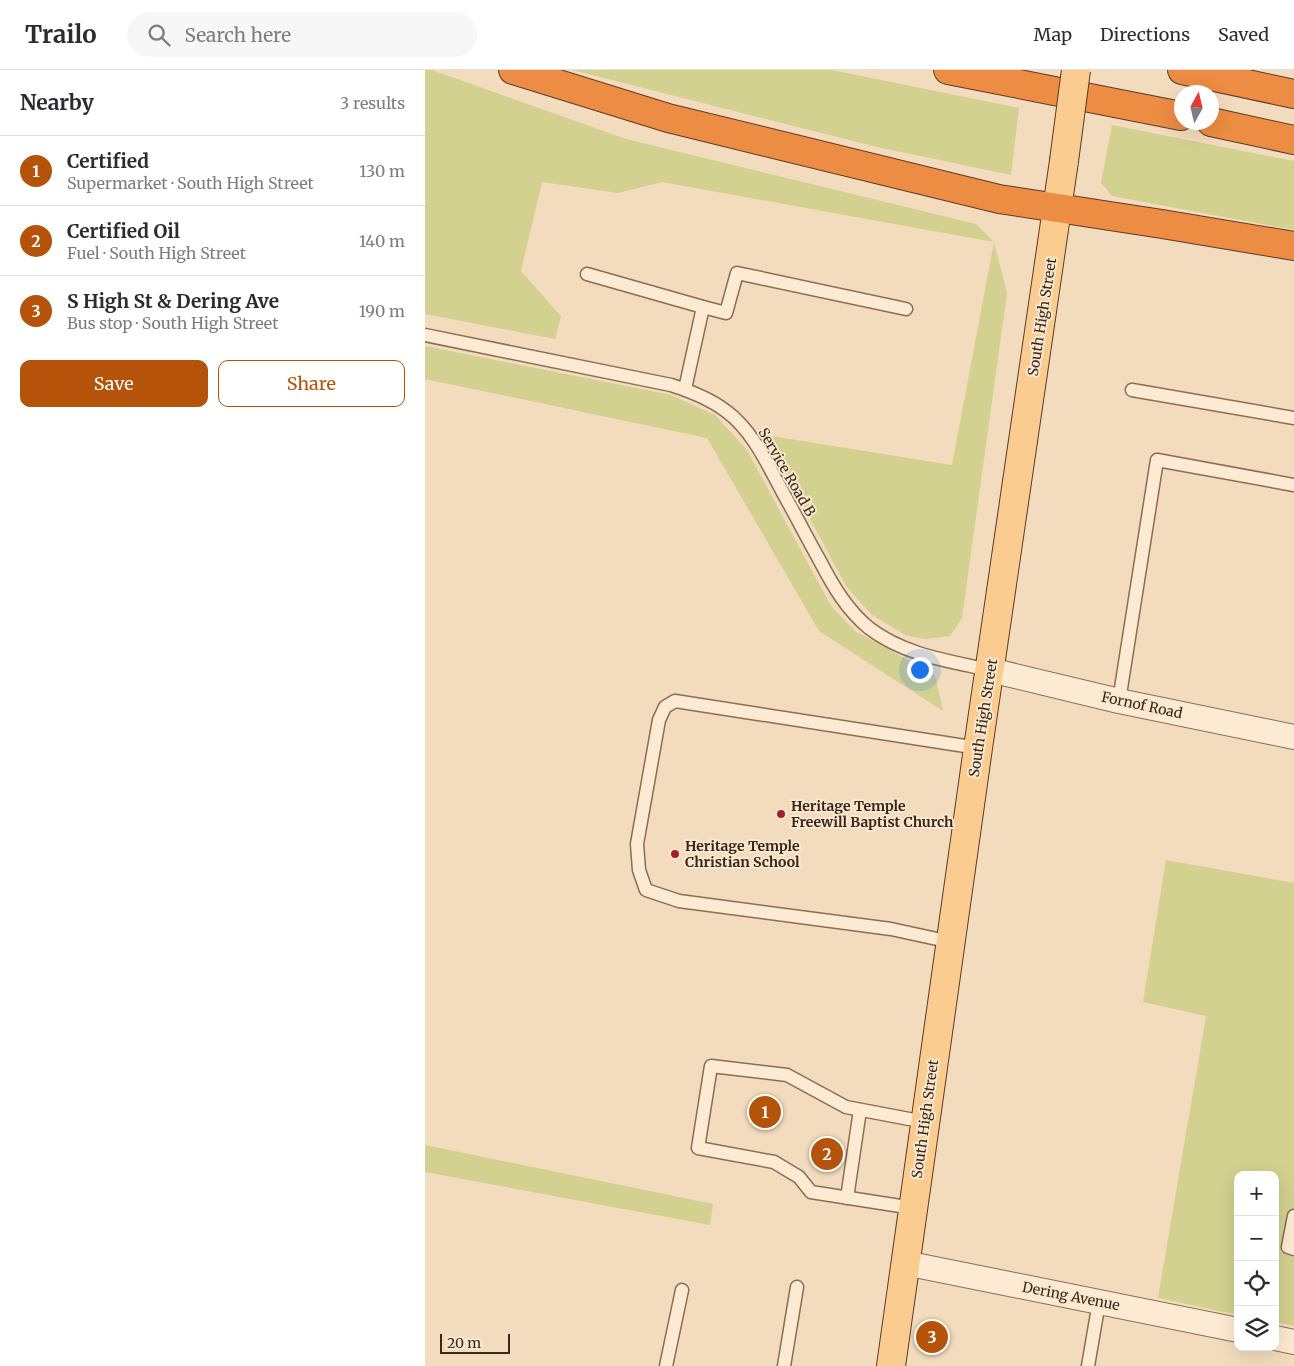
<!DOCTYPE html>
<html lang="en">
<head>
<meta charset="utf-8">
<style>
  body { margin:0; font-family:Merriweather,serif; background:#f7f7f7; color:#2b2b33 }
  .controls { position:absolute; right:15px; bottom:15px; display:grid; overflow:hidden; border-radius:10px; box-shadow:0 5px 20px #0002 }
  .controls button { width:45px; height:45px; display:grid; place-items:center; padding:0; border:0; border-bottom:1px solid #e1e1e2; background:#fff; color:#2b2b33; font:25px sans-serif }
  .compass { position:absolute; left:749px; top:15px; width:45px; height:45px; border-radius:50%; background:#fff; box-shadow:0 5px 20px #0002; rotate:8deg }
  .scale { position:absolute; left:15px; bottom:12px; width:70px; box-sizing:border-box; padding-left:5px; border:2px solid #3b261b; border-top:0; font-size:14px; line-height:18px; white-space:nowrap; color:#3b261b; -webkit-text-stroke:4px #f9e7ce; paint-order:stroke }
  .you { position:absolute; left:494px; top:599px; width:18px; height:18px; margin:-12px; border:4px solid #fff; border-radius:50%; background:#1a73e8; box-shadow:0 0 0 8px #1a73e833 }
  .badge { display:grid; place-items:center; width:32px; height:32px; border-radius:50%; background:#b45309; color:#fff; font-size:16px; font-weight:700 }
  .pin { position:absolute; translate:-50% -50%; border:2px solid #fff; box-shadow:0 1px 5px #0006 }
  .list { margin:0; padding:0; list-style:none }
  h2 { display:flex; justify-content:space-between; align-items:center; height:65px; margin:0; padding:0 20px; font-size:21px }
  h2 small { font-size:16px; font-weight:400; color:#7c7c81 }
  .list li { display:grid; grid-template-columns:32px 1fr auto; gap:15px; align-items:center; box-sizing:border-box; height:70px; padding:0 20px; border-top:1px solid #e1e1e2 }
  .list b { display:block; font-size:19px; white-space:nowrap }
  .list p { margin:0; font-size:16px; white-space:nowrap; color:#7c7c81 }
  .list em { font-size:16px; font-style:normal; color:#7c7c81 }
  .actions { display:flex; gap:10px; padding:15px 20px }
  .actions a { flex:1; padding:11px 0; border:1px solid #b45309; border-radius:10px; text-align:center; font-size:18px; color:#b45309 }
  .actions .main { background:#b45309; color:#fff }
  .icon { flex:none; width:28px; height:28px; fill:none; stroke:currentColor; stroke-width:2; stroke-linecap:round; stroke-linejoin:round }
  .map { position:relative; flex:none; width:869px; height:1296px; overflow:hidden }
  header { display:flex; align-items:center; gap:30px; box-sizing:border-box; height:70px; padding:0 25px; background:#fff; border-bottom:1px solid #e1e1e2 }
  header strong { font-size:24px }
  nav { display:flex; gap:28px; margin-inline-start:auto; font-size:18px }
  .search { width:350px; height:45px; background:#f7f7f7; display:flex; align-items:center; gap:12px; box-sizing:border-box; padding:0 18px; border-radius:28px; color:#7c7c81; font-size:19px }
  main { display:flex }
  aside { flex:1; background:#fff }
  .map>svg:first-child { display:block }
  .green { fill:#d2d190 }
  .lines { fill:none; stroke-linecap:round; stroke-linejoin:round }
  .service-casing { stroke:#8d6b54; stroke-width:15 }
  .minor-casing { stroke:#8d6b54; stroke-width:26 }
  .primary-casing { stroke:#5a3a29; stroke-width:30 }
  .motorway-casing { stroke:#5a3a29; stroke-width:30 }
  .service { stroke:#fdead2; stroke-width:12 }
  .minor { stroke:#fdead2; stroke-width:24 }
  .primary { stroke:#fbcc90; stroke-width:28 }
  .motorway { stroke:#ed8c43; stroke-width:28 }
  .primary-bridge-casing { stroke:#5a3a29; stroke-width:30; stroke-linecap:butt }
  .primary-bridge { stroke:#fbcc90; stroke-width:28 }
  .poi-dot { fill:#a31d30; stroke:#f9e7ce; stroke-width:2 }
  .labels { text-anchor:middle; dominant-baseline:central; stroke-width:4; stroke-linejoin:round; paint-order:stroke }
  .street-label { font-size:14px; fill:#3b261b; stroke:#f9e7ce }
  .poi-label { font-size:14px; font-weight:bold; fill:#3b261b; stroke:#f9e7ce; text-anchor:start }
</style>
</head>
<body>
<header>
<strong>Trailo</strong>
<div class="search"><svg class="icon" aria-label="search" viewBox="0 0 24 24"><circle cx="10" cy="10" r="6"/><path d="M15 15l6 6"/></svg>Search here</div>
<nav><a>Map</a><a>Directions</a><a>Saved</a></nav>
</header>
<main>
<aside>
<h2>Nearby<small>3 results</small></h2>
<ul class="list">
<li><span class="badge">1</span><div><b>Certified</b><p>Supermarket · South High Street</p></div><em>130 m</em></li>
<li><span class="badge">2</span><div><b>Certified Oil</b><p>Fuel · South High Street</p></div><em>140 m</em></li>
<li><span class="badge">3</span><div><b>S High St &amp; Dering Ave</b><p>Bus stop · South High Street</p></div><em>190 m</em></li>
</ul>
<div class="actions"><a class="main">Save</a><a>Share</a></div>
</aside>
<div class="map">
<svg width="869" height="1296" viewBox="0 0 869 1296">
  <rect width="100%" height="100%" fill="#f3dcbd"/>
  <g class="green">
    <path d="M0,0H7L201,69L551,154L569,172L582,223L537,548L525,566L500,569L480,565L446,544L421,516L340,365L527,395L569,172L237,112L193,123L117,112L96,201L136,246L130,269L0,244Z"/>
    <path d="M147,0H407L594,38L586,105L452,77Z"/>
    <path d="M687,55L869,91V160L687,126L676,113Z"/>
    <path d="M0,276L246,325L290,345L322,380L406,536L430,561L510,605L518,641L394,561L282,368L0,309Z"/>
    <path d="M741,790L869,813V1256L850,1252V1105H813V1245L733,1228L781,946L718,932Z"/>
    <path d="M0,1075L288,1134L285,1155L0,1102Z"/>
  </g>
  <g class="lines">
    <defs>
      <g id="service">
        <path d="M162,204L278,237"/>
        <path d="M0,265L246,315C265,321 284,328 301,341C327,360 342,393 357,421C370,444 382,468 395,491C408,516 422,540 444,558C479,585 524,591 565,600"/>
        <path d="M260,319L278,237L301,243L312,203L481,239"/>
        <path d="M707,320L869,348"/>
        <path d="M694,631L732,390L869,415"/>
        <path d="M526,872L466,859L254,831L221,820L214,800L212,774L234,650L240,637L250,631L553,678"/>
        <path d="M422,1128L435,1040"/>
        <path d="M488,1138L386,1122L374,1107L349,1092L273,1078L286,996L362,1005L421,1037L500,1052"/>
        <path d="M869,1146L863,1177L869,1179"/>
        <path d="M241,1296L257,1220"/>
        <path d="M359,1296L372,1217"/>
        <path d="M663,1296L674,1232"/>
      </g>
      <g id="minor">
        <path d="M565,600L694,631L869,667"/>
        <path d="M480,1193L813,1260"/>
        <path d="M850,1268L869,1272"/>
      </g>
      <path id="primary" d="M466,1296L553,678L639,91"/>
      <g id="motorway">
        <path d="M88,0L243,48L574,129L737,154L869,176"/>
        <path d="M523,0L756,46"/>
        <path d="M757,0L869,24"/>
        <path d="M786,52L869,70"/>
      </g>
    </defs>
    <use href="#service" class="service-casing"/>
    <use href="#minor" class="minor-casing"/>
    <use href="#primary" class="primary-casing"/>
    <use href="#motorway" class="motorway-casing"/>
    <use href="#service" class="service"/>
    <use href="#minor" class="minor"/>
    <use href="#primary" class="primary"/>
    <use href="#motorway" class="motorway"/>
    <defs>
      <path id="primary-bridge" d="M639,91L651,0"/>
    </defs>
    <use href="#primary-bridge" class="primary-bridge-casing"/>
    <use href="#primary-bridge" class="primary-bridge"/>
  </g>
  <g class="poi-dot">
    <circle cx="356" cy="744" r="5"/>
    <circle cx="250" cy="784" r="5"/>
  </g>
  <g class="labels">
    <g class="street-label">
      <text transform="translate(617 247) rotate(-81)">South High Street</text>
      <text transform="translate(362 402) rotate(60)">Service Road B</text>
      <text transform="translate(717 635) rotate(12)">Fornof Road</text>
      <text transform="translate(558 648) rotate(-81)">South High Street</text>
      <text transform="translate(500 1049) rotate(-82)">South High Street</text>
      <text transform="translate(646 1226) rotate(11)">Dering Avenue</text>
    </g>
    <g class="poi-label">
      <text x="366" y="736">Heritage Temple<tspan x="366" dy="16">Freewill Baptist Church</tspan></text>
      <text x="260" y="776">Heritage Temple<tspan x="260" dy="16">Christian School</tspan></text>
    </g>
  </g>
</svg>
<div class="controls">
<button>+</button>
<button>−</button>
<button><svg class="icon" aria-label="locate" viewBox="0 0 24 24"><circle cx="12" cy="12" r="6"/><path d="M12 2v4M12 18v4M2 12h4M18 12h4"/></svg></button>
<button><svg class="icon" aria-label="layers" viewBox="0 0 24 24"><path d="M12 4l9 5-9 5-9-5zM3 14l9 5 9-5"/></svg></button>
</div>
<svg class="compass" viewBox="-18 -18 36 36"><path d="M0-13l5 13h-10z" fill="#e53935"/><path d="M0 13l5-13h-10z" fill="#7c7c81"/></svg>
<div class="scale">20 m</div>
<div class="you"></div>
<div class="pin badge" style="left:340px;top:1042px">1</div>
<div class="pin badge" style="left:402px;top:1084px">2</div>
<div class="pin badge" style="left:507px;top:1267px">3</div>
</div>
</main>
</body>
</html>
